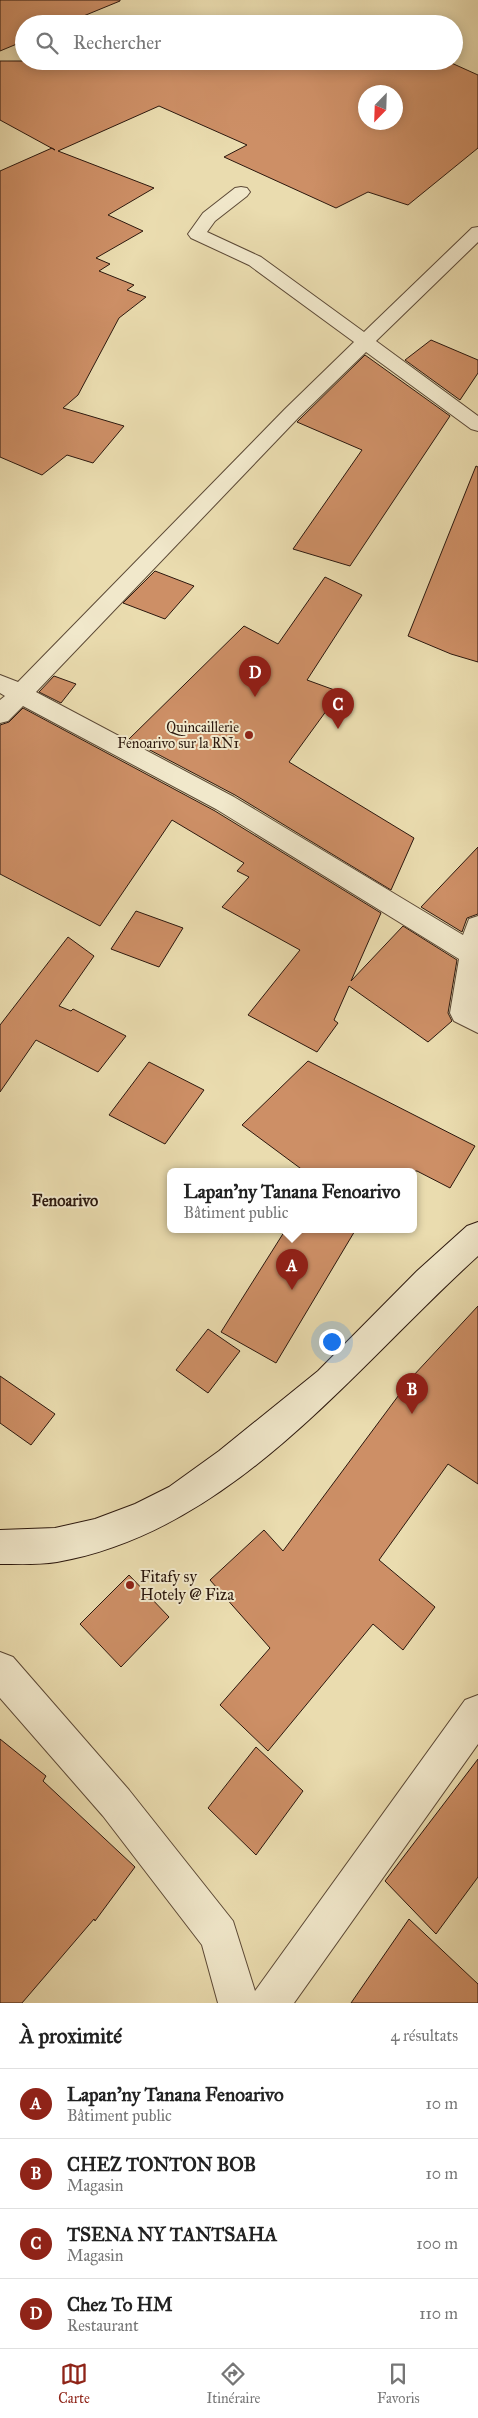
<!DOCTYPE html>
<html lang="fr">
<head>
<meta charset="utf-8">
<style>
  body { margin:0; font-family:"IM FELL Great Primer",serif; background:#f6f6f6; color:#222 }
  .compass { position:absolute; left:358px; top:85px; width:45px; height:45px; border-radius:50%; background:#fff; box-shadow:0 2px 12px #0003; rotate:203deg }
  .you { position:absolute; left:331px; top:1341px; width:18px; height:18px; margin:-12px; border:4px solid #fff; border-radius:50%; background:#1a73e8; box-shadow:0 0 0 8px #1a73e833 }
  .badge { display:grid; place-items:center; width:32px; height:32px; border-radius:50%; background:#8f2418; color:#fff; font-size:16px; font-weight:700 }
  .pin { position:absolute; translate:-50% -41px; filter:drop-shadow(0 1px 2px #0008) }
  .pin::after { content:''; position:absolute; top:26px; width:18px; height:15px; background:inherit; clip-path:polygon(0 0,100% 0,50% 100%) }
  .popup { position:absolute; left:167px; top:1168px; width:250px; height:65px; box-sizing:border-box; display:grid; place-content:center; border-radius:8px; background:#fff; filter:drop-shadow(0 1px 4px #0005); font-size:16px; white-space:nowrap; color:#767676 }
  .popup b { font-size:19px; color:#222 }
  .popup::after { content:''; position:absolute; left:50%; top:100%; margin-left:-10px; border:10px solid transparent; border-top-color:#fff }
  .list { margin:0; padding:0; list-style:none }
  h2 { display:flex; justify-content:space-between; align-items:center; height:65px; margin:0; padding:0 20px; font-size:21px }
  h2 small { font-size:16px; font-weight:400; color:#767676 }
  .list li { display:grid; grid-template-columns:32px 1fr auto; gap:15px; align-items:center; box-sizing:border-box; height:70px; padding:0 20px; border-top:1px solid #e0e0e0 }
  .list b { display:block; font-size:19px; white-space:nowrap }
  .list p { margin:0; font-size:16px; white-space:nowrap; color:#767676 }
  .list em { font-size:16px; font-style:normal; color:#767676 }
  .icon { flex:none; width:28px; height:28px; fill:none; stroke:currentColor; stroke-width:2; stroke-linecap:round; stroke-linejoin:round }
  .map { position:relative; flex:none; width:478px; height:2003px; overflow:hidden }
  .search { position:absolute; background:#fff; box-shadow:0 2px 12px #0003; left:15px; right:15px; top:15px; height:55px; display:flex; align-items:center; gap:12px; box-sizing:border-box; padding:0 18px; border-radius:28px; color:#767676; font-size:19px }
  .sheet { height:345px; background:#fff }
  nav { display:flex; justify-content:space-around; align-items:center; box-sizing:border-box; height:70px; border-top:1px solid #e0e0e0; background:#fff; font-size:14px; color:#767676 }
  nav a { display:grid; justify-items:center; gap:2px }
  nav .on { color:#8f2418 }
  .map>svg:first-child { display:block }
  .building { fill:#cd8f66; stroke:#2c180e; fill-rule:evenodd }
  .lines { fill:none; stroke-linecap:round; stroke-linejoin:round }
  .minor-casing { stroke:#5c4936; stroke-width:2 }
  .tertiary-casing { stroke:#5c4936; stroke-width:2 }
  .secondary-casing { stroke:#2c180e; stroke-width:2 }
  .minor { fill:#f1e8cb; fill-rule:evenodd }
  .tertiary { fill:#f1e8cb; fill-rule:evenodd }
  .secondary { fill:#f1e8cb; fill-rule:evenodd }
  .poi-dot { fill:#8f2418; stroke:#f1e8cb; stroke-width:2 }
  .labels { text-anchor:middle; dominant-baseline:central; stroke-width:4; stroke-linejoin:round; paint-order:stroke }
  .poi-label { font-size:14px; fill:#2c180e; stroke:#f1e8cb; text-anchor:end }
  .quarter-label { font-size:16px; font-weight:bold; fill:#2c180e; stroke:#f1e8cb }
  .near-poi-label { font-size:16px; fill:#2c180e; stroke:#f1e8cb; text-anchor:start }
</style>
</head>
<body>
<div class="map">
<svg width="478" height="2003" viewBox="0 0 478 2003">
  <rect width="100%" height="100%" fill="#eadcaf"/>
  <filter id="stains"><feTurbulence type="fractalNoise" baseFrequency=".004" numOctaves="4"/><feColorMatrix values="0 0 0 0 .2 0 0 0 0 .09 0 0 0 0 .02 0 0 0 .5 -.17"/></filter>
  <radialGradient id="worn" r=".72"><stop offset=".6" stop-color="#630" stop-opacity="0"/><stop offset="1" stop-color="#630" stop-opacity=".3"/></radialGradient>
  <g class="building">
    <path d="M0,0H120V1L64,24H24V41L0,51Z"/>
    <path d="M0,61H447L478,75V148L408,205L368,192L336,208L224,157L247,145L159,106L58,151L154,188L108,215L143,231L96,258L110,264L99,271L134,285L127,290L146,297L119,318L78,395L63,408L124,426L93,463L67,455L42,475L0,457V171L52,148L55,150L0,120ZM366,92H396V122H366Z"/>
    <path d="M431,340L478,360V373L460,400L405,360Z"/>
    <path d="M365,355L450,416L350,566L293,549L362,450L297,422Z"/>
    <path d="M476,466L478,467V662L451,654L408,636Z"/>
    <path d="M155,571L194,586L165,619L123,603Z"/>
    <path d="M325,577L362,595L307,680L340,692L289,762L414,838L391,890L235,795L129,739L244,626L278,644Z"/>
    <path d="M54,676L76,684L61,703L39,692Z"/>
    <path d="M23,708L215,811L381,913L351,981L403,926L457,960L448,1013L452,1021L428,1042L349,986L334,1020L338,1023L317,1052L248,1015L300,950L222,907L249,877L237,871L244,863L172,820L100,926L0,874V725L9,722Z"/>
    <path d="M478,847V914L467,918L462,932L421,907Z"/>
    <path d="M136,911L183,928L159,967L111,949Z"/>
    <path d="M68,937L94,956L59,1006L71,1011L73,1009L126,1036L98,1072L36,1040L0,1092V1025Z"/>
    <path d="M308,1061L475,1146L450,1188L417,1171H304L242,1125Z"/>
    <path d="M149,1062L204,1090L165,1144L109,1115Z"/>
    <path d="M286,1229H356L276,1363L221,1332Z"/>
    <path d="M478,1306V1484L448,1464L379,1560L435,1607L403,1650L373,1624L268,1751L220,1705L270,1648L210,1580L264,1530L283,1551L413,1376Z"/>
    <path d="M208,1329L240,1351L208,1393L176,1370Z"/>
    <path d="M0,1376L55,1414L31,1445L0,1423Z"/>
    <path d="M129,1575L169,1617L121,1667L80,1624Z"/>
    <path d="M0,1739L46,1776L43,1781L135,1867L95,1921L94,1919L22,2003H0Z"/>
    <path d="M256,1747L303,1791L256,1855L208,1808Z"/>
    <path d="M478,1759V1877L436,1934L385,1881Z"/>
    <path d="M409,1919L478,1984V2003H351Z"/>
  </g>
  <g class="lines">
    <defs>
      <path id="minor" d="M241,187L247,188L250,192L247,196L215,221L207,232L261,257L364,332L472,228L478,227V242L376,341L478,416V431L471,429L366,352L299,417L36,692L234,797L463,935L469,919L478,916V1033L454,1021L450,1013L459,959L216,809L23,706L8,721L0,723V700L5,696L0,693V675L18,682L285,409L354,342L249,265L191,238L188,234L203,213L235,188Z"/>
      <path id="tertiary" d="M0,1652L13,1657L129,1790L233,1921L255,1991L465,1700L478,1695V1744L294,2003H218L202,1945L103,1816L0,1698Z"/>
      <path id="secondary" d="M478,1222V1256C353,1369 233,1531 57,1562C39,1565 18,1564 0,1564V1530L55,1528L95,1519L135,1504L169,1487L219,1451L318,1371L417,1271L467,1226Z"/>
    </defs>
    <use href="#minor" class="minor-casing"/>
    <use href="#tertiary" class="tertiary-casing"/>
    <use href="#secondary" class="secondary-casing"/>
    <use href="#minor" class="minor"/>
    <use href="#tertiary" class="tertiary"/>
    <use href="#secondary" class="secondary"/>
  </g>
  <g class="poi-dot">
    <circle cx="249" cy="735" r="5"/>
    <circle cx="130" cy="1585" r="5"/>
  </g>
  <g class="labels">
    <g class="poi-label">
      <text x="239" y="727">Quincaillerie<tspan x="239" dy="16">Fenoarivo sur la RN1</tspan></text>
    </g>
    <g class="quarter-label">
      <text x="65" y="1200">Fenoarivo</text>
    </g>
    <g class="near-poi-label">
      <text x="140" y="1576">Fitafy sy<tspan x="140" dy="18">Hotely @ Fiza</tspan></text>
    </g>
  </g>
  <rect width="100%" height="100%" filter="url(#stains)"/>
  <rect width="100%" height="100%" fill="url(#worn)"/>
</svg>
<svg class="compass" viewBox="-18 -18 36 36"><path d="M0-13l5 13h-10z" fill="#e53935"/><path d="M0 13l5-13h-10z" fill="#767676"/></svg>
<div class="you"></div>
<div class="pin badge" style="left:292px;top:1290px">A</div>
<div class="popup"><b>Lapan'ny Tanana Fenoarivo</b>Bâtiment public</div>
<div class="pin badge" style="left:412px;top:1414px">B</div>
<div class="pin badge" style="left:338px;top:729px">C</div>
<div class="pin badge" style="left:255px;top:697px">D</div>
<div class="search"><svg class="icon" aria-label="search" viewBox="0 0 24 24"><circle cx="10" cy="10" r="6"/><path d="M15 15l6 6"/></svg>Rechercher</div>
</div>
<section class="sheet">
<h2>À proximité<small>4 résultats</small></h2>
<ul class="list">
<li><span class="badge">A</span><div><b>Lapan'ny Tanana Fenoarivo</b><p>Bâtiment public</p></div><em>10 m</em></li>
<li><span class="badge">B</span><div><b>CHEZ TONTON BOB</b><p>Magasin</p></div><em>10 m</em></li>
<li><span class="badge">C</span><div><b>TSENA NY TANTSAHA</b><p>Magasin</p></div><em>100 m</em></li>
<li><span class="badge">D</span><div><b>Chez To HM</b><p>Restaurant</p></div><em>110 m</em></li>
</ul>
</section>
<nav>
<a class="on"><svg class="icon" aria-label="map" viewBox="0 0 24 24"><path d="M3 6l6-2 6 2 6-2v14l-6 2-6-2-6 2zM9 4v14M15 6v14"/></svg>Carte</a>
<a><svg class="icon" aria-label="directions" viewBox="0 0 24 24"><path d="M12 3l9 9-9 9-9-9zM9 14v-3h6M13 9l2 2-2 2"/></svg>Itinéraire</a>
<a><svg class="icon" aria-label="saved" viewBox="0 0 24 24"><path d="M7 4h10v16l-5-4-5 4z"/></svg>Favoris</a>
</nav>
</body>
</html>
